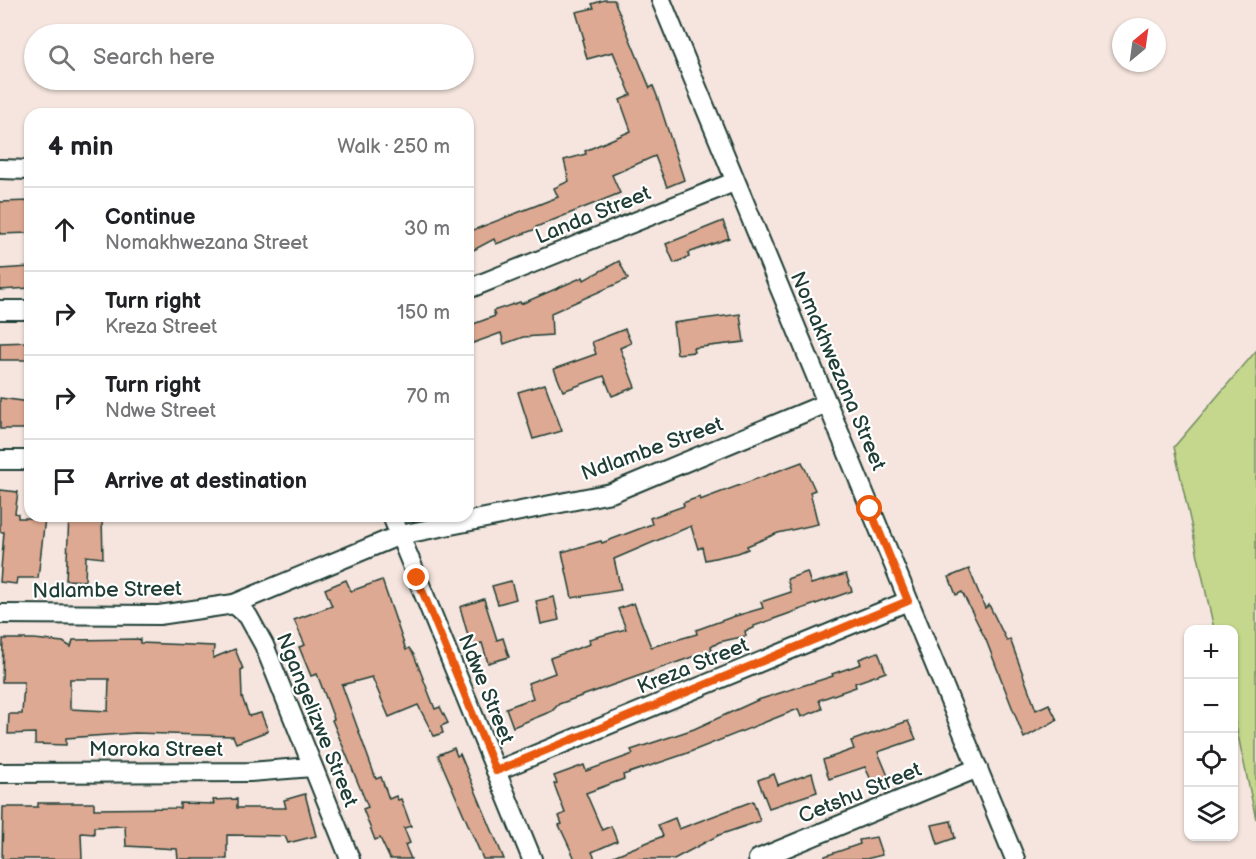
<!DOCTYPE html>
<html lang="en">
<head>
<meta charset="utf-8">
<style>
  body { margin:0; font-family:"Balsamiq Sans",sans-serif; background:#f6f6f6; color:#202124 }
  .controls { position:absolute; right:18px; bottom:18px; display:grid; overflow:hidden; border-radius:12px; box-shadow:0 2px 4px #0004 }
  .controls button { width:54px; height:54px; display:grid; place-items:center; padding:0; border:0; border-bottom:2px solid #e0e0e0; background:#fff; color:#202124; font:30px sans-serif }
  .compass { position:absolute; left:1112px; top:18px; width:54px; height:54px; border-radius:50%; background:#fff; box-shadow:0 2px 4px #0004; rotate:29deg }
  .stop { position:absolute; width:18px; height:18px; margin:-14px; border:4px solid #ea580c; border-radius:50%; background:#fff }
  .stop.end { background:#ea580c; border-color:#fff; box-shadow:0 2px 6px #0008 }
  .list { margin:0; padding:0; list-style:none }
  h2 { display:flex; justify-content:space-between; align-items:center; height:78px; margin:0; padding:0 24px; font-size:26px }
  h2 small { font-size:20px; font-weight:400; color:#757577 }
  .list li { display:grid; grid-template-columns:39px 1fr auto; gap:18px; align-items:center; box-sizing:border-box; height:84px; padding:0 24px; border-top:2px solid #e0e0e0 }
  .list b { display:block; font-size:22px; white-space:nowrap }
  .list p { margin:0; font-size:20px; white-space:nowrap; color:#757577 }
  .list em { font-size:20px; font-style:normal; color:#757577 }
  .icon { flex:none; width:33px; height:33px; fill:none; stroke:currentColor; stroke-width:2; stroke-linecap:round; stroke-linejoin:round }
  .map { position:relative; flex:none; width:1256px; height:859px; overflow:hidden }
  .search { position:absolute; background:#fff; box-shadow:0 2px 4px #0004; left:24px; top:24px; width:450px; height:66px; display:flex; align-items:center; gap:15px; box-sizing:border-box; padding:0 21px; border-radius:33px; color:#757577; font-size:22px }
  .panel { position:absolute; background:#fff; box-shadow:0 2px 4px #0004; left:24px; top:108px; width:450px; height:414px; border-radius:18px }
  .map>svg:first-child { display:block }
  .green { fill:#c4d78c; stroke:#728a60; stroke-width:1.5 }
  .building { fill:#dea992; stroke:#1f3d34; stroke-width:1.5; fill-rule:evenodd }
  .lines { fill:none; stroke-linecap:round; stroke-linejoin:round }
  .minor-casing { stroke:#1f3d34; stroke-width:22 }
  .minor { stroke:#fff; stroke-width:18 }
  .route { stroke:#ea580c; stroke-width:8 }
  .labels { text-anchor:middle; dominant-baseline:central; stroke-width:4.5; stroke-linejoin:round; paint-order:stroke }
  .street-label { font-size:21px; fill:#1f3d34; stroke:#fff }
</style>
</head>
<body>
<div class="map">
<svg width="1256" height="859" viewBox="0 0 1256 859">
  <rect width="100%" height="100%" fill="#f5e5de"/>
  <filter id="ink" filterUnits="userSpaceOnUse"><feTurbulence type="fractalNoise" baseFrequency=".0167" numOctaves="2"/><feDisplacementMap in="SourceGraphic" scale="12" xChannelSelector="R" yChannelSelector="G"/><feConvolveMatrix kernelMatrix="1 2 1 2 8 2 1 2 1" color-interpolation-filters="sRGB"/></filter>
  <g filter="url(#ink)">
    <path class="green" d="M1256,351V819L1234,717V630L1214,629L1174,447Z"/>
    <g class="building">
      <path d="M604,0H614L650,88L653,86L657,96L684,180L667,187L655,156L612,175L620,193L536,227V229L496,244L494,239L468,253V232L558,197L554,188L569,181L564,160L586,154L585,151L631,131L620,100L631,95L613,52L587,59L582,40L584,39L576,12L594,8L592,4Z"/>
      <path d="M30,201V233L0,234V202Z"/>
      <path d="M723,221L729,238L688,253L689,257L674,263L666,244Z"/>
      <path d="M619,261L628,279L551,313L552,335L523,337L504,344L501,333L468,345V326L495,316L493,311L520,302L521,304L583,277L584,280Z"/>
      <path d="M30,267V288L0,290V269Z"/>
      <path d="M740,314L744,342L693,348L694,352L677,354L673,323Z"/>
      <path d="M625,329L631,343L620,348L635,387L612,396L604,376L563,391L554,369L596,354L592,342Z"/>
      <path d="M30,342V360H0V343Z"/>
      <path d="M545,384L562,431L533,439L518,392Z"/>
      <path d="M0,398L30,402V429H0Z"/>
      <path d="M802,462L815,490L810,492L818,524L778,533L747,546L748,549L738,553L705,560L702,547L698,549L691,526L614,559L621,590L572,598L562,552L601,541L602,543L652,524L650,518L684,506L683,503L699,497L700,500Z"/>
      <path d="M0,490L18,492L15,513L18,514V518H45L38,578H17L16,584L0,582L4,532H0Z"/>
      <path d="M69,516L102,518L103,558L86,556L85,581L66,580Z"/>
      <path d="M969,569L985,608L989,605L1007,641L1010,639L1036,710L1049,704L1057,720L1024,738L986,640L962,592L956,595L949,577Z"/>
      <path d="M807,572L811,584L846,574L852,591L754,626V628L745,631L746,636L719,642L711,647L712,650L559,704L552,711L513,727L506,708L533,698L528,683L555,673L550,658L590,644L589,639L626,629L618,609L634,603L651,647L697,634L696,630L732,617L763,608L761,602L791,592L787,579Z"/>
      <path d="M346,580L351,591L382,580L406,650L409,648L414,655L435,709L440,707L448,723L441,726L443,733L434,736L418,705L389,717L372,677L342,685L376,779L381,777L389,799L396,796L398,800L401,799L411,826L404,828L410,843L405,845L411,859H390L380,838L375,840L363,809L368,807L332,720L334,719L317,674L311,676L299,647L305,645L294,620L332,606L325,589Z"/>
      <path d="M511,581L516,599L498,604L492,586Z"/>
      <path d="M554,597L559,620L541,624L536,601Z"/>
      <path d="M484,599L497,640L503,638L509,657L488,663L482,643L471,646L460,607Z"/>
      <path d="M3,639H34L63,642L71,647L73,640L140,639V643L214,646L213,658L235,649L243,669L241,670L242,697L249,716L261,713L268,731L236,743L233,736L135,733L66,738V745L35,744V733L8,734L9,714H22L24,682H2ZM70,679H109L108,711L70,709Z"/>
      <path d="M878,652L886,672L855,683L856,687L819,700L822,709L801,717L798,709L685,754L623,775L624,779L586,793L602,830L611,826L617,841L592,852L595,859H575L559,825L562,824L559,816L565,813L554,784L557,783L554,776L584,765L586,771L633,754L631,750L694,729L758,700L833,676L832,674L861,664L859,659Z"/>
      <path d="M908,721L916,739L878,752L888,776L872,782L865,767L829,779L823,760L854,749L851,741Z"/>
      <path d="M454,748L457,756L460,754L504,859H483L438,755Z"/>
      <path d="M812,773L817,792L769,808L758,780L774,774L778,785Z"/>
      <path d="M305,794L316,836L288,843L285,836L227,835V859H178L177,849L126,846L125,826L94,827V834L81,833L82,859H2L3,807H38V803H94V809L180,808V803L214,804L213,800L237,799V808H286L284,800Z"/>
      <path d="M753,801L760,821L719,835L674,859H606L663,836L658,825L675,818L679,829Z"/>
      <path d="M951,821L955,838L938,844L932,825Z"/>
      <path d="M876,837L882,855L866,859H825V856L860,844L859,840Z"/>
    </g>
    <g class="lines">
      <defs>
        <g id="minor">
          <path d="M661,0L1015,859"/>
          <path d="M0,169L30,170"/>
          <path d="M468,289L734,182"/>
          <path d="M0,310H30"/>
          <path d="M0,460H30"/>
          <path d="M392,516L532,859"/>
          <path d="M234,604L248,616L264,645L350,859"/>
          <path d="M0,614L159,615L234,604L400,535L611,493L827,403"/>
          <path d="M496,771L908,601"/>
          <path d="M0,773L250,772L312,767"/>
          <path d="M758,859L978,768"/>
        </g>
      </defs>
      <use href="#minor" class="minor-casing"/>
      <use href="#minor" class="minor"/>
    </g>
  </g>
  <g class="lines" filter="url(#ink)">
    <path class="route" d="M417,578L496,771L908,601L870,509"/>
  </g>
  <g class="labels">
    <g class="street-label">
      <text transform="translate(593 215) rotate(-22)">Landa Street</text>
      <text transform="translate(838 371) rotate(67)">Nomakhwezana Street</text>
      <text transform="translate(652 449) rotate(-20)">Ndlambe Street</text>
      <text transform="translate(107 590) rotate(-1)">Ndlambe Street</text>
      <text transform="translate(693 666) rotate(-22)">Kreza Street</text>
      <text transform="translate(486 689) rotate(68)">Ndwe Street</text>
      <text transform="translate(317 720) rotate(68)">Ngangelizwe Street</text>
      <text x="156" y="749">Moroka Street</text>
      <text transform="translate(860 793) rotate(-22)">Cetshu Street</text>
    </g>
  </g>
</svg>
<div class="controls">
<button>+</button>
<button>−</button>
<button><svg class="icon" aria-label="locate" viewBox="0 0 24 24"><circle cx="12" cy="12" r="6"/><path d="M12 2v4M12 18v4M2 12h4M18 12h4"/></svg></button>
<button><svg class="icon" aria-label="layers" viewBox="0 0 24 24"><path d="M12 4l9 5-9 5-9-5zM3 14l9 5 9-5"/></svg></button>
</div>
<svg class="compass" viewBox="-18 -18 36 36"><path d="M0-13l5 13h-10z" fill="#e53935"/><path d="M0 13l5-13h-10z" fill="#757577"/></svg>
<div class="stop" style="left:870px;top:509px"></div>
<div class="stop end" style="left:417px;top:578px"></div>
<div class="search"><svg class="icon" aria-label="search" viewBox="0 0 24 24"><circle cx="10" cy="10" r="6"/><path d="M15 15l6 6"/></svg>Search here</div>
<section class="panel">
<h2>4 min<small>Walk · 250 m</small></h2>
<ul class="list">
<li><svg class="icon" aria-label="ahead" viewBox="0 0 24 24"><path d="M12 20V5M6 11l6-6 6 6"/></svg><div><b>Continue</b><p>Nomakhwezana Street</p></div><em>30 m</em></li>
<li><svg class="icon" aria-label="right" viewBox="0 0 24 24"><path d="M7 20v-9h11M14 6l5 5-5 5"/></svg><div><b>Turn right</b><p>Kreza Street</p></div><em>150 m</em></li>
<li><svg class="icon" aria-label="right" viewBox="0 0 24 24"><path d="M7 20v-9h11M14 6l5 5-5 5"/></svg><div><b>Turn right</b><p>Ndwe Street</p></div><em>70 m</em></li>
<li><svg class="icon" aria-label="arrive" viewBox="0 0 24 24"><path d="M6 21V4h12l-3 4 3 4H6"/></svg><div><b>Arrive at destination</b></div></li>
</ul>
</section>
</div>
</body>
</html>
